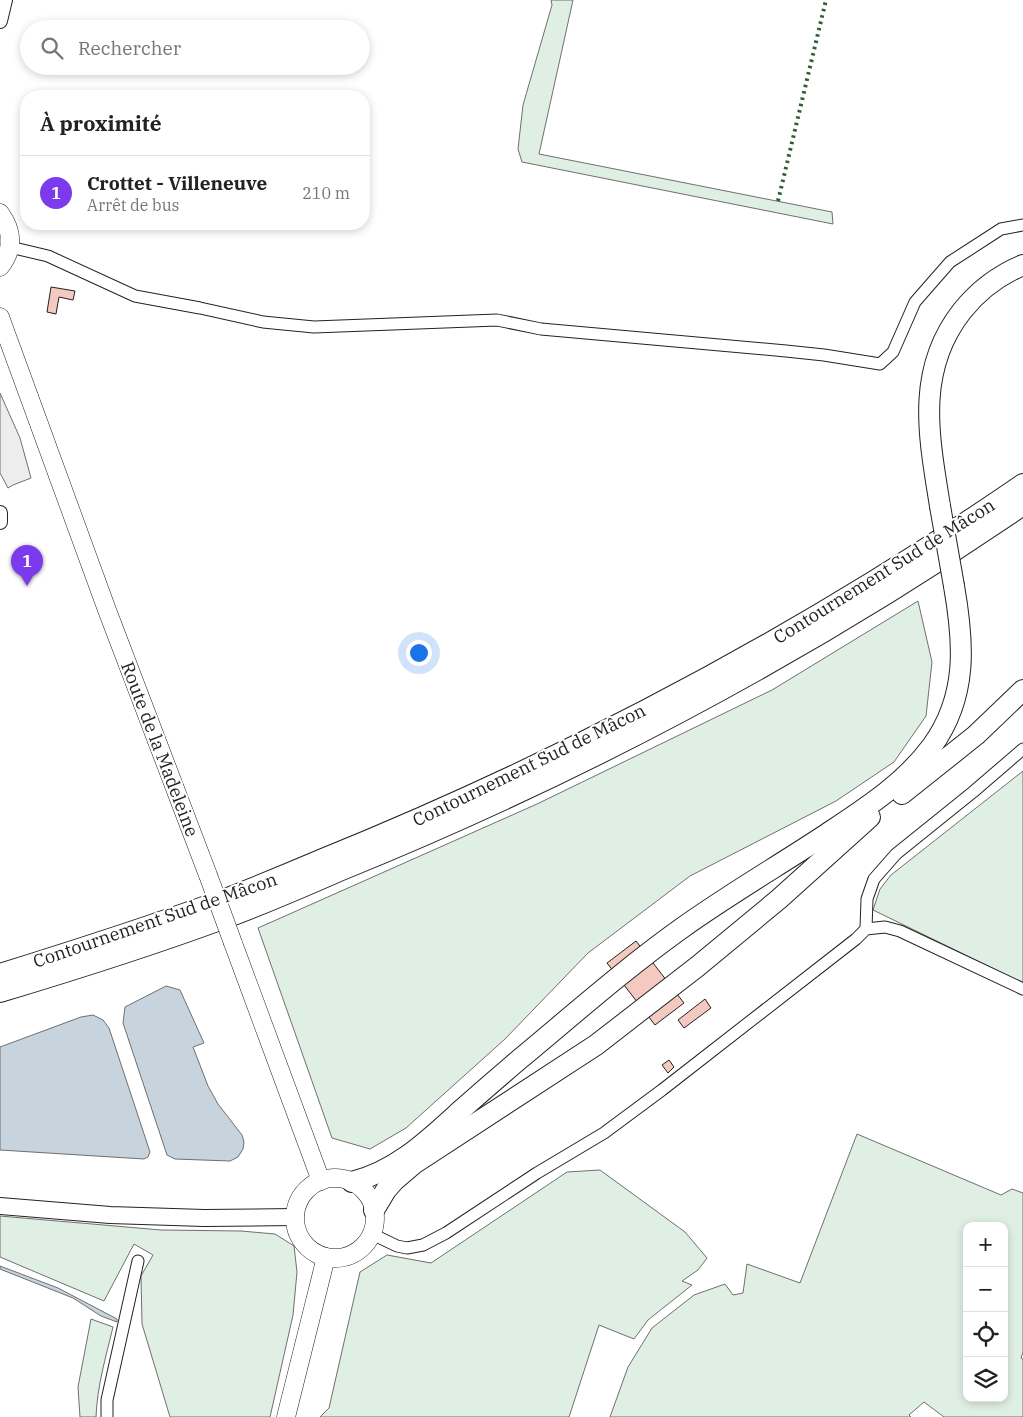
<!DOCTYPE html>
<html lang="fr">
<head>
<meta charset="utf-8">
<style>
  body { margin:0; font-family:"IBM Plex Serif",serif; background:#f2f2f2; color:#222 }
  .controls { position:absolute; right:15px; bottom:15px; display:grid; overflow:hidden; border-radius:10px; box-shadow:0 2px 8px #0003 }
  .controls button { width:45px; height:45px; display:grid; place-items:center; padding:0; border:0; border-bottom:1px solid #e0e0e0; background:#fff; color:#222; font:25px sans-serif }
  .you { position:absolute; left:418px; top:652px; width:18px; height:18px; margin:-12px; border:4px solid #fff; border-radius:50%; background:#1a73e8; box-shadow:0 0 0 8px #1a73e833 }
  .badge { display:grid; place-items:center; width:32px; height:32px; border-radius:50%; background:#7c3aed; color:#fff; font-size:16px; font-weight:700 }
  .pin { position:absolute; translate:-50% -41px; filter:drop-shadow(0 1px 2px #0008) }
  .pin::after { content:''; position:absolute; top:26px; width:18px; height:15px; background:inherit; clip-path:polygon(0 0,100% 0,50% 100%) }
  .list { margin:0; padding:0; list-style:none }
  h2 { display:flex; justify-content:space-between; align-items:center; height:65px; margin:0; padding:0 20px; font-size:21px }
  h2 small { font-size:16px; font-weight:400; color:#767676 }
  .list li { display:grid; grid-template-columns:32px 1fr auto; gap:15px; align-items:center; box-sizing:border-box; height:75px; padding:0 20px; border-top:1px solid #e0e0e0 }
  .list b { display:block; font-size:19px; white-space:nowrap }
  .list p { margin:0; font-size:16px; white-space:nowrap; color:#767676 }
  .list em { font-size:16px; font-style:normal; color:#767676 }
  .icon { flex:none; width:28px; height:28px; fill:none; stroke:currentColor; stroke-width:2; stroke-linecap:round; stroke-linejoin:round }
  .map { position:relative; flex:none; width:1023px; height:1417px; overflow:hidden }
  .search { position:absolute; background:#fff; box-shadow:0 2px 8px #0003; left:20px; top:20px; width:350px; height:55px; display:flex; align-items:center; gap:12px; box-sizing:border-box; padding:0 18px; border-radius:28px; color:#767676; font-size:19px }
  .panel { position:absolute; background:#fff; box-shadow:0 2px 8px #0003; left:20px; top:90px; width:350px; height:140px; border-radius:20px }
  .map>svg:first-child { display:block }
  .green { fill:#e0efe3; stroke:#6f6f6f; fill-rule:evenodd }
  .parking { fill:#ededed; stroke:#6f6f6f }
  .water { fill:#c7d3dd; stroke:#6f6f6f }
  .building { fill:#f3c9c0; stroke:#222 }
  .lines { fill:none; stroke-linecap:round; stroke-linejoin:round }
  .minor-casing { stroke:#222; stroke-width:13 }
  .tertiary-casing { stroke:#222; stroke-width:16 }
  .secondary-casing { stroke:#222; stroke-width:18 }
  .primary-casing { stroke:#222; stroke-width:19 }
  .motorway-casing { stroke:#222; stroke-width:22 }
  .minor { stroke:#fff; stroke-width:11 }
  .tertiary { stroke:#fff; stroke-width:14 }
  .secondary { stroke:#fff; stroke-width:16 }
  .primary { stroke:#fff; stroke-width:18 }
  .motorway { stroke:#fff; stroke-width:20 }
  .primary-bridge-casing { stroke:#222; stroke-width:19; stroke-linecap:butt }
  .motorway-bridge-casing { stroke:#222; stroke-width:22; stroke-linecap:butt }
  .primary-bridge { stroke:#fff; stroke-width:18 }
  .motorway-bridge { stroke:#fff; stroke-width:20 }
  .hedge { stroke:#2f5e38; stroke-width:4; stroke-dasharray:2.5 4; stroke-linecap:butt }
  .labels { text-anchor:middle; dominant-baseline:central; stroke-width:4; stroke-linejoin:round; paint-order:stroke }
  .street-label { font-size:18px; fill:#222; stroke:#fff }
</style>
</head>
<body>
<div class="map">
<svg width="1023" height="1417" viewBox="0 0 1023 1417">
  <rect width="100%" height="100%" fill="#fff"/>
  <g class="green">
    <path d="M551,0H573L539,154L832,212L833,224L522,162L518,149L523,105L552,5Z"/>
    <path d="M918,601L932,662L926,716L894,762L836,801L690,876L588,953L505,1039L406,1128L370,1149L332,1138L258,928L537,804L772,690Z"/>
    <path d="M1023,771V983L873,910L880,889L891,875Z"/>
    <path d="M857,1134L1001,1195L1012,1189L1023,1193V1352L1021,1358L1023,1359V1417H944L924,1402L909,1415L911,1417H610L628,1367L652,1328L694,1295L725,1284L733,1295L743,1293L747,1264L800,1283ZM967,1226H1004V1398H967Z"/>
    <path d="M600,1170L685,1232L707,1258L698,1270L682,1281L692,1285L648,1320L634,1339L599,1325L569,1417H320L329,1408L360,1272L387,1255L431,1263L567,1172Z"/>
    <path d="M0,1216L161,1230L241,1231L275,1234L294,1246L297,1272L293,1315L270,1417H170L142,1324L141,1276L153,1255L134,1244L104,1301L0,1257Z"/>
    <path d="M91,1319L113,1327C106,1356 97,1387 96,1417H80L78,1387Z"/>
  </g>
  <path class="parking" d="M0,393L20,438L31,478L13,485L8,488L0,473Z"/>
  <g class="water">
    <path d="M166,986L180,990L204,1043L193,1047L208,1086L218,1104L242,1135L244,1142L243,1149L238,1157L230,1161L175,1159L167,1155L123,1023L125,1007Z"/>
    <path d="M93,1015L103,1020L109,1028L150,1152L148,1157L144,1159L0,1150V1047L81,1017Z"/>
    <path d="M0,1266L58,1288L117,1319V1322L101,1316L73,1298L5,1271L0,1269Z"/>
  </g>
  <g class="building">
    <path d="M51,287L75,291L73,300L59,297L56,314L47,312Z"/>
    <path d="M636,941L684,1003L655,1025L607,963Z"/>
    <path d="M705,999L711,1008L684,1028L678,1020Z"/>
    <path d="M669,1060L674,1067L668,1073L662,1065Z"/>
  </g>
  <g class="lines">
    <defs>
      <g id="minor">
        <path d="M10,247L48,256L135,296L200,308L263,322L314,327L497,320L541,329L786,351L824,355L880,364L893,352L915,302L950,262L1001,229L1023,225"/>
        <path d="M866,929L867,899L874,879L896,854L973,792L1023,749"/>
        <path d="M372,1234L397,1246L407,1248L423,1245L446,1233L537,1173L604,1133L662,1090L856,939L866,929L885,927L900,931L1023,989"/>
        <path d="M107,1417V1400L138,1261"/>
      </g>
      <g id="tertiary">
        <path d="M0,21L5,0"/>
        <path d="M0,513V522"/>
      </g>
      <path id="secondary" d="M0,1206L110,1215L204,1218L295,1217"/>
      <g id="primary">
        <path d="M0,213C13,231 14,249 0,267"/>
        <path d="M0,317L107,610L208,875"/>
        <path d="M233,943L321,1181"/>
        <circle cx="335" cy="1218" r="40"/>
        <path d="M286,1417L326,1257"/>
      </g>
      <g id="motorway">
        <path d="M940,506C929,437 915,371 962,311C978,291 999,275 1023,265"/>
        <path d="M902,794L976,735L1023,690"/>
        <path d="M0,974C74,951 149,927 223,900C256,887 290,873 323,859C569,759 805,634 1023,484"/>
        <path d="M0,992C73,970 146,947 217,921C260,906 302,887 344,869C582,772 811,650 1023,505"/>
        <path d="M352,1182C396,1171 427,1141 460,1111C480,1093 500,1076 521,1058C574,1014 626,968 682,928C728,895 778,866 825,835C864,809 904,784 932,746C968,696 964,643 954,586"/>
        <path d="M374,1210L386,1190L394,1181L415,1163L596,1045L698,966L779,899L870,817"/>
      </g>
    </defs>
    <use href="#minor" class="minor-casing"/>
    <use href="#tertiary" class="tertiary-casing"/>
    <use href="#secondary" class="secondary-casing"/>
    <use href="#primary" class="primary-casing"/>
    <use href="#motorway" class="motorway-casing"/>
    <use href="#minor" class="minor"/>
    <use href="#tertiary" class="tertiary"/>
    <use href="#secondary" class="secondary"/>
    <use href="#primary" class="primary"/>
    <use href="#motorway" class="motorway"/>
    <defs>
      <path id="primary-bridge" d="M208,875L233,943"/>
      <path id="motorway-bridge" d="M940,506L954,586"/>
    </defs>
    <use href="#primary-bridge" class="primary-bridge-casing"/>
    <use href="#motorway-bridge" class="motorway-bridge-casing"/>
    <use href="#primary-bridge" class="primary-bridge"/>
    <use href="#motorway-bridge" class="motorway-bridge"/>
    <path class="hedge" d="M778,201L826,0"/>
  </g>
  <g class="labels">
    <g class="street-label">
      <text transform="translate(884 571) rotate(-32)">Contournement Sud de Mâcon</text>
      <text transform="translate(160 749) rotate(69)">Route de la Madeleine</text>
      <text transform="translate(529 765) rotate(-26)">Contournement Sud de Mâcon</text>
      <text transform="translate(155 920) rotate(-19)">Contournement Sud de Mâcon</text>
    </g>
  </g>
</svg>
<div class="controls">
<button>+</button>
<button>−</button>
<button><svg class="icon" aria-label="locate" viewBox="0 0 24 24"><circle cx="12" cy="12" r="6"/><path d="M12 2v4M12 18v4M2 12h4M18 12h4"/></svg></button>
<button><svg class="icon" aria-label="layers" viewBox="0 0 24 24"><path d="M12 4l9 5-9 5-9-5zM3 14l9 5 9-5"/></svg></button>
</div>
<div class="you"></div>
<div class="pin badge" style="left:27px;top:586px">1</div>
<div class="search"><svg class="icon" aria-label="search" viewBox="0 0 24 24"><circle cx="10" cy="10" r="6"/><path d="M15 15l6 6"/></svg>Rechercher</div>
<section class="panel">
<h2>À proximité<small></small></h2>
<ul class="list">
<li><span class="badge">1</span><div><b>Crottet - Villeneuve</b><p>Arrêt de bus</p></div><em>210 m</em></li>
</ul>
</section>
</div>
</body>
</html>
